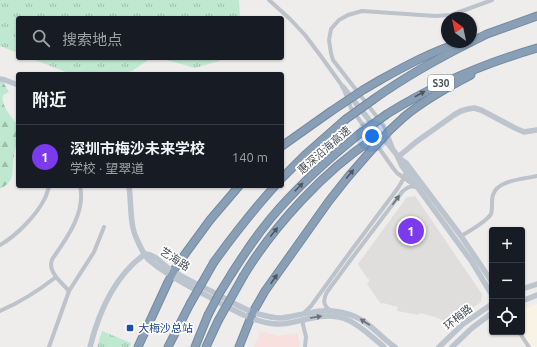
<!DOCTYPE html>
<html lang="zh">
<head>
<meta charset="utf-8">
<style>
  body { margin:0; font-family:Ubuntu,"Noto Sans SC",sans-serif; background:#242831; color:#f1f3f6 }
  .controls { position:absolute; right:12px; bottom:12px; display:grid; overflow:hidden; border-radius:4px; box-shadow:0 1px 3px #0004 }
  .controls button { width:36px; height:36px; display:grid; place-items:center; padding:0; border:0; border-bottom:1px solid #363941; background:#171b24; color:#f1f3f6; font:20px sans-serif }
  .compass { position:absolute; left:441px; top:12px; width:36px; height:36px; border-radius:50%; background:#171b24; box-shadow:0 1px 3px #0004; rotate:327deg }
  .you { position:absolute; left:372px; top:136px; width:14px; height:14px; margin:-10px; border:3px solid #fff; border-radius:50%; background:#1a73e8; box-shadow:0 0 0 6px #1a73e833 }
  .badge { display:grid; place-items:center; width:26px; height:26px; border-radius:50%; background:#7c3aed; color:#fff; font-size:13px; font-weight:700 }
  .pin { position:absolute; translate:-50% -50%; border:2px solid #fff; box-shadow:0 1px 4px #0006 }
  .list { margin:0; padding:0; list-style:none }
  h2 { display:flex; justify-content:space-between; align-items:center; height:52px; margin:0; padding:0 16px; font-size:17px }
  h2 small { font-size:13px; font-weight:400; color:#9ea1a6 }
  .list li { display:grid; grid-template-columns:26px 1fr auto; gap:12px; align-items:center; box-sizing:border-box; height:64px; padding:0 16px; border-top:1px solid #363941 }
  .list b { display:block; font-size:15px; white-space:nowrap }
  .list p { margin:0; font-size:13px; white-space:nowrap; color:#9ea1a6 }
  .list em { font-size:13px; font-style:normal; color:#9ea1a6 }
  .icon { flex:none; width:22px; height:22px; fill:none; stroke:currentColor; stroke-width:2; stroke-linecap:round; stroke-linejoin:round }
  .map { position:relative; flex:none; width:537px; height:347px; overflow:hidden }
  .search { position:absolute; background:#171b24; box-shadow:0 1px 3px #0004; left:16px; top:16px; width:268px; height:44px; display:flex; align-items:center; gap:10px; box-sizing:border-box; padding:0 14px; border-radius:4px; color:#9ea1a6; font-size:15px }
  .panel { position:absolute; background:#171b24; box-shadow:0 1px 3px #0004; left:16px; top:72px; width:268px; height:116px; border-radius:4px }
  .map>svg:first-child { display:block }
  .commercial { fill:#f9f3e6 }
  .education { fill:#e0dddd }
  .medical { fill:#f7e0de }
  .grass { fill:url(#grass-tufts) }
  .forest { fill:url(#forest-firs) }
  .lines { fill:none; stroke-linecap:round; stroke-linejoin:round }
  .highway-casing { stroke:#748aa2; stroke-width:9 }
  .street { stroke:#bcc3ca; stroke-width:4 }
  .secondary { stroke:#bcc5ce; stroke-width:5.5 }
  .highway { stroke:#899fb6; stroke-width:7 }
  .highway-bridge-casing { stroke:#748aa2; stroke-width:9; stroke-linecap:butt }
  .highway-bridge { stroke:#899fb6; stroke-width:7 }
  .oneway { fill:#4e5760 }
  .oneway2 { fill:#6a727a }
  .oneway3 { fill:#6a727b }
  .transit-dot { fill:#1a4fb4; stroke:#fff; stroke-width:1.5 }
  .labels { text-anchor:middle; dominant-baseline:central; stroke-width:3.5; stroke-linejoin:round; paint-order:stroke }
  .shield { fill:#fff; stroke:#7e8489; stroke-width:1 }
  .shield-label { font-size:10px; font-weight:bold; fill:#474f57 }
  .street-label { font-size:11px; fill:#474f57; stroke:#fff }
  .transit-label { font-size:11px; fill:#164399; stroke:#fff; text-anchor:start }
</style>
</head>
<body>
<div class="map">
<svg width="537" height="347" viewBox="0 0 537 347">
  <defs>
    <pattern id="grass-tufts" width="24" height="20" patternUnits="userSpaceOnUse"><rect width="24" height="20" fill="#bee8cf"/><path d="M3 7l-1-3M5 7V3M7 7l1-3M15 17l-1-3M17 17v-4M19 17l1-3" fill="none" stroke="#9cbeab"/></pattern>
    <pattern id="forest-firs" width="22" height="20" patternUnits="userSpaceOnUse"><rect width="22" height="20" fill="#bee8cf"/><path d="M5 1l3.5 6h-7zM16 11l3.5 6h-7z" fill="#9cbeab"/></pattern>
  </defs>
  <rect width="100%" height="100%" fill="#efecec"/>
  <path class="commercial" d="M537,304V347H526L516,332H522V310Z"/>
  <path class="education" d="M415,196L482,294L481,302L449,325L438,318L424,314L419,313V315L397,311L398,307L383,303L381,304L367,284L370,280L367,278L358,264L407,197Z"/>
  <path class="medical" d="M261,331L278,336L297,333L300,344L299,347H254Z"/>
  <g class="grass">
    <path d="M0,0H239L240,18H18V53L0,46Z"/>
    <path d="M30,58H151L132,71L117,74H106L99,72L93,74H71Z"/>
    <path d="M163,58H222L219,61L195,68L167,60Z"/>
    <path d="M102,331L131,343L130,347H97Z"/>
  </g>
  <path class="forest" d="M0,82H3L9,92C7,93 5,94 3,95C0,104 12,119 18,124C18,129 19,135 18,140C17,145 14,150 14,156C11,171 17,180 0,189Z"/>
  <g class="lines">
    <defs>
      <g id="highway">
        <path d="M471,42L487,34L537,16"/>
        <path d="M380,80C407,65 433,51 462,42"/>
        <path d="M374,99C405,77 437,59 471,42"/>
        <path d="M387,114C435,84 482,64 537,48"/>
        <path d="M404,117C424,100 448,87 471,75"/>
        <path d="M282,146L330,112"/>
        <path d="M282,178L304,156L346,119"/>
        <path d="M214,262C233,236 253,210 275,186"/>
        <path d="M232,273C244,254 257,235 271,218C297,187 327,160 358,135"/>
        <path d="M244,275C274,226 324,171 373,139"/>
        <path d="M138,347L168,282L177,265L210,220L239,186"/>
        <path d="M168,347L190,304"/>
        <path d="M195,347L208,315"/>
        <path d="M206,347L218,321"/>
        <path d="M239,347L253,312L265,291L329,201L348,177L368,154"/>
      </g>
    </defs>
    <use href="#highway" class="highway-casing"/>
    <g class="street">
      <path d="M269,0L290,19L305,35L323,59L343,87L351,108L393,168L397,173L414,185"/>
      <path d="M393,148L384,126L333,60L331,53L329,40L331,29L339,20L348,15L362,11L435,16L451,15L492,0"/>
      <path d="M461,236C468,232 487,221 491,214C493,208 491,201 493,195C497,180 524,179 537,176"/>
      <path d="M0,245C16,236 37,215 45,198C47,194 48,190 49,186"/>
      <path d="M69,291C63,284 51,275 51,264C51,264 52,259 53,258C67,238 86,212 80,186"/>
      <path d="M330,310C323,306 323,299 327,292L352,258L402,192C406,188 410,185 415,187"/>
      <path d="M0,311C21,302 38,291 56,277"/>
      <path d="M304,313L311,306L348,255L398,188L404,178L406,171"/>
      <path d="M302,320L306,337L305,347"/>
      <path d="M519,332L529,347"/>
      <path d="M49,347L69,291L94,252L104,227"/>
    </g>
    <g class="secondary">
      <path d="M0,79L5,80L18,85"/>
      <path d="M343,87L397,155L402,166L472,262L492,295"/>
      <path d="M398,157L416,142L454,115L461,111L468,109L474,108L481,110L515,128L524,132L537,130"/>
      <path d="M399,158L406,163L461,236L492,282"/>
      <path d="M129,186C131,200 130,214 133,228C135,237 142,251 147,258C149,261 152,262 154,264C168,275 183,283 198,291C222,303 249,322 276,324C288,325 300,320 312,318C347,310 360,327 384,347"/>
      <path d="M145,254C154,254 161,263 168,268C181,277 197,284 211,291C224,298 238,306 252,312C261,315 272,318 282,318C291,317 300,314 309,313C325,309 341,310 356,317C372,324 381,338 395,347"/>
      <path d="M522,289L537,284"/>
      <path d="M522,301L537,295"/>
      <path d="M90,347C99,311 114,276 145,254"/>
      <path d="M439,347L463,324L492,304"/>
      <path d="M452,347L472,328L492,313"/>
    </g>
    <use href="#highway" class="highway"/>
    <defs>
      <g id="highway-bridge">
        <path d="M330,112L363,90L380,80"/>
        <path d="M346,119L374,99"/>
        <path d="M358,135L387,114"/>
        <path d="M368,154L390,130L404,117"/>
        <path d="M190,304L214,262"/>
        <path d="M208,315L219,294L232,273"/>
        <path d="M218,321L244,275"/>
      </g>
    </defs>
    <use href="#highway-bridge" class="highway-bridge-casing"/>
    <use href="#highway-bridge" class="highway-bridge"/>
  </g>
  <defs><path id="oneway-solid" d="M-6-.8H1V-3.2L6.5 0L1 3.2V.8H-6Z"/></defs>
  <g class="oneway">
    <use href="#oneway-solid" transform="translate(420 94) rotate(-29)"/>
    <use href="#oneway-solid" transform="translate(350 174) rotate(-50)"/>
    <use href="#oneway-solid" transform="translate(299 187) rotate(-45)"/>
    <use href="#oneway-solid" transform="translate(274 232) rotate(-51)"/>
    <use href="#oneway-solid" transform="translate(274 279) rotate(-55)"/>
  </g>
  <use class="oneway2" href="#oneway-solid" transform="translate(396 200) rotate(-53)"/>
  <g class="oneway3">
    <use href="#oneway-solid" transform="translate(316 317) rotate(-9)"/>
    <use href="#oneway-solid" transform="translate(365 322) rotate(-147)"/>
  </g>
  <rect class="transit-dot" x="126" y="324" width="8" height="8" rx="2"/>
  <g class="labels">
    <rect class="shield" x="428" y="75" width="26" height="16" rx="3"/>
    <g class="shield-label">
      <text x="441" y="83">S30</text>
    </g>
    <g class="street-label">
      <text transform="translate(324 150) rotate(-41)">惠深沿海高速</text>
      <text transform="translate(175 259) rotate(33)">艺海路</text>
      <text transform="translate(458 317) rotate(-39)">环梅路</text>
    </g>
    <g class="transit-label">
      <text x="138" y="328">大梅沙总站</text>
    </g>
  </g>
</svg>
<div class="controls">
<button>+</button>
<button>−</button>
<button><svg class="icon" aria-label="locate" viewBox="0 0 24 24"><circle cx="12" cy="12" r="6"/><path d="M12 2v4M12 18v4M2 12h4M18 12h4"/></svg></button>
</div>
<svg class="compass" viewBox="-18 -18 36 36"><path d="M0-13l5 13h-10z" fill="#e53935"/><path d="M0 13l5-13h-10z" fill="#9ea1a6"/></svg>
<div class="you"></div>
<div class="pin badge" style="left:411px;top:231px">1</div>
<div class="search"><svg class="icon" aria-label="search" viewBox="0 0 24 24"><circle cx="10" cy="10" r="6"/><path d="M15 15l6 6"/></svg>搜索地点</div>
<section class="panel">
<h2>附近<small></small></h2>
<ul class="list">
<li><span class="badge">1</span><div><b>深圳市梅沙未来学校</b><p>学校 · 望翠道</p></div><em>140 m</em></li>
</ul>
</section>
</div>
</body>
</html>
